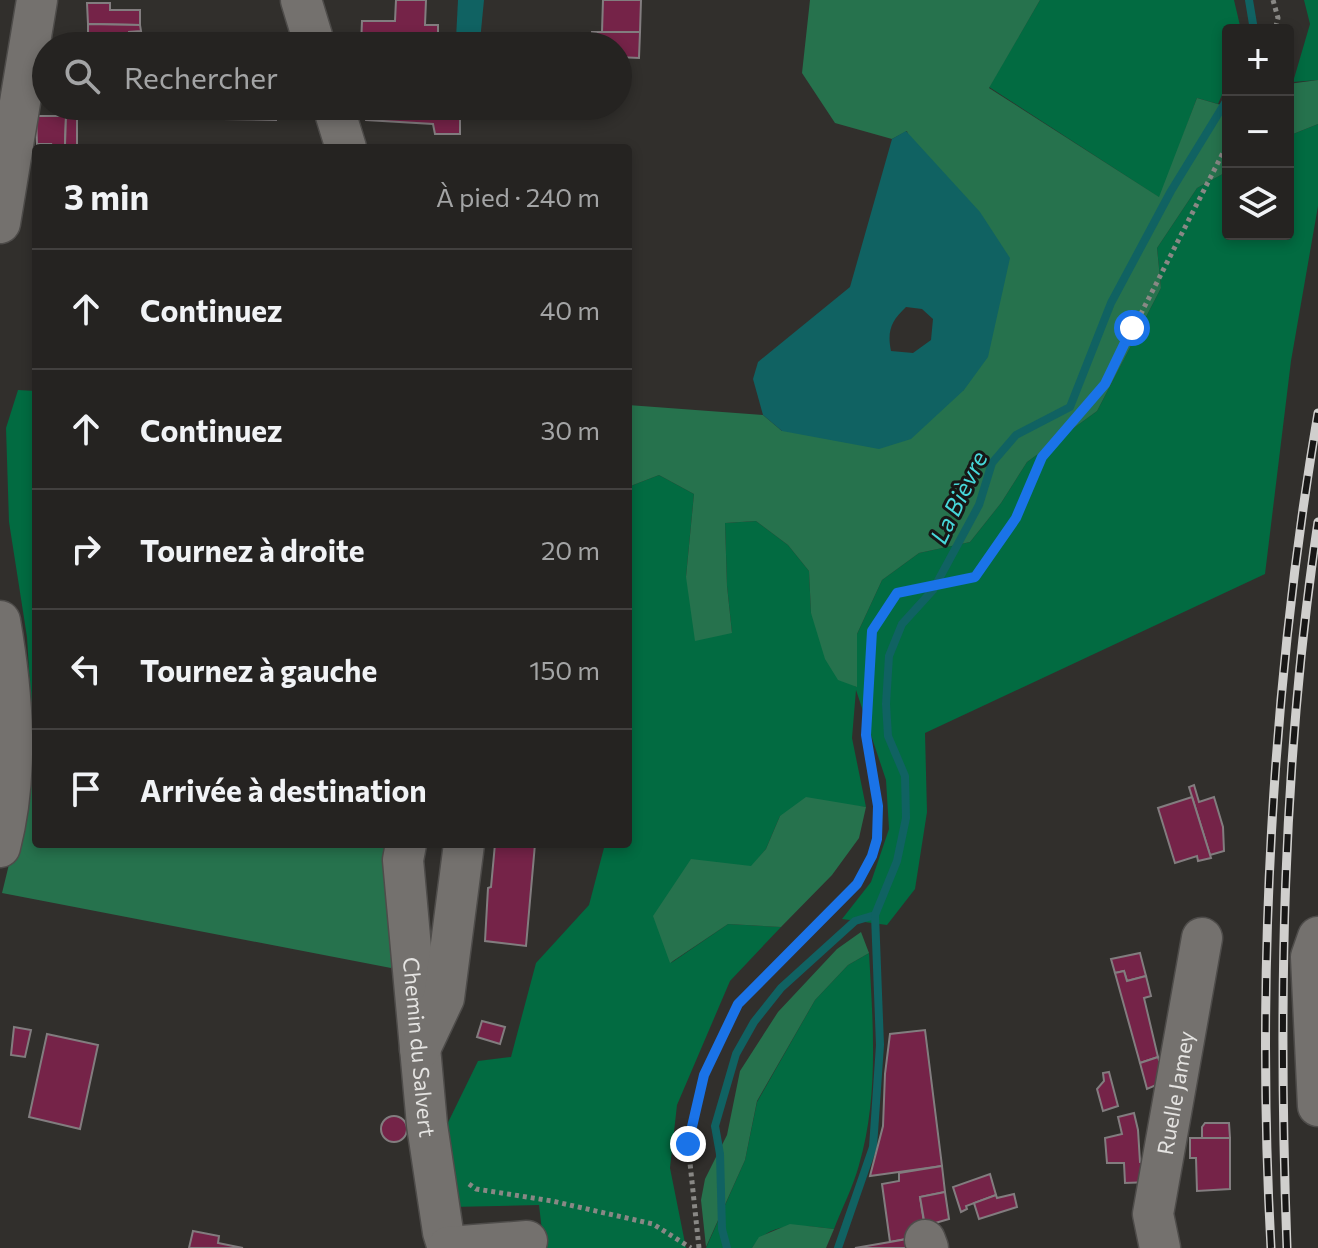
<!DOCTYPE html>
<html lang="fr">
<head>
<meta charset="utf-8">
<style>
  body { margin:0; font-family:Commissioner,sans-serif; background:#312f2e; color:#f1f3f6 }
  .controls { position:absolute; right:24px; top:24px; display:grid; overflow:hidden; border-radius:8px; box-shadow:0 4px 12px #0003 }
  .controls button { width:72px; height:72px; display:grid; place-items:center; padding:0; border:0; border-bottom:2px solid #42403f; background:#252321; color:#f1f3f6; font:40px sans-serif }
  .stop { position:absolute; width:24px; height:24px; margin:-18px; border:6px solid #1a73e8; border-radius:50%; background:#fff }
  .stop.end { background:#1a73e8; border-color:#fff; box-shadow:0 2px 8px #0008 }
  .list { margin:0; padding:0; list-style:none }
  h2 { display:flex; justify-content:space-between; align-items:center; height:104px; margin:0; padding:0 32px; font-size:34px }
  h2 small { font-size:26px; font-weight:400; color:#a3a4a5 }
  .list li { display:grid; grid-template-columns:52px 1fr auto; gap:24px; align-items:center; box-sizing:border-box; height:120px; padding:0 32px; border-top:2px solid #42403f }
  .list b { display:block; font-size:30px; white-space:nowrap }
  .list em { font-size:26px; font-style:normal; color:#a3a4a5 }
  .icon { flex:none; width:44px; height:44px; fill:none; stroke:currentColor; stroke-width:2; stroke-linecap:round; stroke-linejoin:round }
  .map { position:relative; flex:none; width:1318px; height:1248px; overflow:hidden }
  .search { position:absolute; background:#252321; box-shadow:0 4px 12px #0003; left:32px; top:32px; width:600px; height:88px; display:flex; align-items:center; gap:20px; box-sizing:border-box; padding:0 28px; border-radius:44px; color:#a3a4a5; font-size:30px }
  .panel { position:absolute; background:#252321; box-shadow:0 4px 12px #0003; left:32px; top:144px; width:600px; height:704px; border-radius:8px }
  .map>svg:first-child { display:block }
  .green { fill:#026b41 }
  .forest { fill:#26724d }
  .water { fill:#106262; fill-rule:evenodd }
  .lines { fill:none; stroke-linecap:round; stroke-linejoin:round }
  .stream { stroke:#106262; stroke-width:8 }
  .building { fill:#752348; stroke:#827d7f; stroke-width:2 }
  .minor-casing { stroke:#4e4c4a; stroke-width:43 }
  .path { stroke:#898885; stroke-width:5; stroke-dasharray:4 4; stroke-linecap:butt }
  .minor { stroke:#74716e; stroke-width:40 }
  .rail-casing { stroke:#d0cfcd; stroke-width:9 }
  .rail { stroke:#181716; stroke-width:6; stroke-dasharray:18; stroke-linecap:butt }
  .route { stroke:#1a73e8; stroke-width:10 }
  .labels { text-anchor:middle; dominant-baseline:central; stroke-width:6; stroke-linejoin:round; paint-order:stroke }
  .street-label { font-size:22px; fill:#e4e3e1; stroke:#181716 }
  .water-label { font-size:24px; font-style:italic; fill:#47d8da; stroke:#181716 }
</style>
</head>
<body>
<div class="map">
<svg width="1318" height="1248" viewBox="0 0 1318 1248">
  <rect width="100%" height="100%" fill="#312f2c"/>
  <g class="green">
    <path d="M1040,0H1234L1241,30H1228V81L1218,104L1197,98L1160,198L989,87Z"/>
    <path d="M1304,0H1318V80L1293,82L1310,24Z"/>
    <path d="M1318,124V206L1291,361L1265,574L925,733L927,812L915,889L887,925L842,919L871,882L889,829L886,780L856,690L852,738L866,807L839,804L780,816L766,849L671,963L728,924L781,927L730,981L677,1105L670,1168L686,1248H544L539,1205L451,1207L438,1143L478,1061L511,1057L536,963L589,905L605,844H628V487L659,475L694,494L686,577L732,633L727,586L725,523L756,521L788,545L809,571L811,613L856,687L857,634L882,580L919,553L970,542L1001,503L1027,462L1097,411L1161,288L1157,248L1197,188L1228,171V234H1288V136Z"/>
    <path d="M18,390L36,391V735L33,734L27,637L9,522L6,428Z"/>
    <path d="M869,953C873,1023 879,1097 859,1165C853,1187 842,1208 834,1229C804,1226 771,1219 752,1248H706L745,1160L757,1102L815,1000L848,965Z"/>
  </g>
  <g class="forest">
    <path d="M810,0H1040L989,88L1159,197L1197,98L1228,107V171L1197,188L1157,248L1161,288L1097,411L1027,462L1001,503L970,542L919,553L882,580L857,634V687L838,680L825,659L811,613L809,571L788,545L756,521L725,523L727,586L732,633L695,641L686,577L694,494L659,475L628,487V405L763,415L782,431L964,390L907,131L892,139L835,123L802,73Z"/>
    <path d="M1318,80V124L1288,136V84Z"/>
    <path d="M33,734L36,735V844H396L392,869L391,968L2,893L24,803Z"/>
    <path d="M806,797L866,807L859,838L832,875L781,927L728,924L670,963L653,916L691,859L751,866L766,849L780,816Z"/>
    <path d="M861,932L869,953L848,965L815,1000L757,1101L745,1160L706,1247L701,1200L705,1179L727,1135L740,1071L778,1012L837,949Z"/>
    <path d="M790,1224L834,1229L826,1248H752L759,1237Z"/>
  </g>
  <g class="water">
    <path d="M458,0H484L480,41L456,39Z"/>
    <path d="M906,131L980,212L1010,258L988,357L964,390L911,439L879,449L782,431L763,415L753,379L758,362L850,287L892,139ZM906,307L922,309L933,319L931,340L913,353L891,351C887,331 891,321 906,307Z"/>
  </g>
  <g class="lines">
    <g class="stream">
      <path d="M1249,0L1254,30"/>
      <path d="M727,1248L722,1229L720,1154L715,1126L736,1054L754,1022L781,988L855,921L875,915"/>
      <path d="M838,1248L873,1147L880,1045L875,915L897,861L906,818L905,776L888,736L886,704L889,656L902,624L933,590L979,505L992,463L1016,435L1070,407L1111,303L1171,191L1228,98"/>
    </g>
  </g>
  <g class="building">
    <path d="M396,0H426L425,25H438V46H361L362,21H395Z"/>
    <path d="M603,0H641L640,32H602Z"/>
    <path d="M87,3H110V10H140V25L88,24Z"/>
    <path d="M88,24L140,25L141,31L129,32L128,46H88Z"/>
    <path d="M592,32H640L639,58L618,57V46H591Z"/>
    <path d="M224,106H276V120L224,119Z"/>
    <path d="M362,106H460V134H435L433,124L366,120Z"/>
    <path d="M36,116H66L65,145H77V148H50L51,144H37Z"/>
    <path d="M66,116L77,117V145H65Z"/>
    <path d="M1194,785L1199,802L1214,797L1223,827L1224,851L1210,855L1189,787Z"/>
    <path d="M1192,797L1211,858L1198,861L1197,856L1175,863L1158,808Z"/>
    <path d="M495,844H535L526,946L485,941L488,888L491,887Z"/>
    <path d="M1140,953L1146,976L1127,981L1124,971L1115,973L1111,959Z"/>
    <path d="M1124,971L1127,981L1146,976L1151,996L1144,998L1158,1057L1140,1063L1115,973Z"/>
    <path d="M482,1021L505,1027L500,1044L477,1037Z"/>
    <path d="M14,1027L31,1030L25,1057L11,1055Z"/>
    <path d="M925,1030L942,1166L870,1176L883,1126L885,1074L890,1034Z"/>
    <path d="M47,1034L98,1045L80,1129L29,1117Z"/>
    <path d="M1158,1057L1159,1060L1173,1057L1168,1080L1147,1089L1140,1063Z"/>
    <path d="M1109,1072L1118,1106L1103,1111L1097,1089L1104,1081L1103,1073Z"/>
    <path d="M1134,1113L1138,1130L1140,1162L1153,1161L1150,1182L1125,1183L1124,1163H1107L1105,1138L1122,1134L1118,1117Z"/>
    <circle cx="394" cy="1129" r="13"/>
    <path d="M1205,1123H1229L1230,1138L1202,1139V1127Z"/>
    <path d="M1190,1138H1230V1189L1197,1191L1196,1158H1190Z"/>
    <path d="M942,1166L945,1192L920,1197L926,1235L890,1242L882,1184L899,1181V1173Z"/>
    <path d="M990,1174L996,1195L966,1206L967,1209L961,1212L953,1187Z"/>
    <path d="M945,1192L949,1219L925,1226L920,1197Z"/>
    <path d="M1014,1194L1017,1207L979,1219L974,1203L996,1195L997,1198Z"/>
    <path d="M193,1231L219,1236L218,1243L243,1248H189Z"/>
    <path d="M907,1239L911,1248H855L890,1242Z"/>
  </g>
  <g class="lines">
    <defs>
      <g id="minor">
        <path d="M301,0L315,46"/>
        <path d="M333,106L346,148"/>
        <path d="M0,223L37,0"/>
        <path d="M0,621C13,695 19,774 0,847"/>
        <path id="s1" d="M406,844L403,860L427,1125L443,1232L448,1248"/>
        <path d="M1318,937L1311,957L1318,1106"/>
        <path d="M420,1049L444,998L464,844"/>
        <path d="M925,1240L928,1248"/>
        <path d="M448,1247L527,1241"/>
        <path id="s2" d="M1160,1248L1153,1214L1202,938"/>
      </g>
    </defs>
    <use href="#minor" class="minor-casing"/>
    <g class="path">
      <path d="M1273,0L1278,18L1275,30"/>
      <path d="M469,1184L476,1189L552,1201L653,1224L691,1248"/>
      <path d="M699,1248L688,1144L704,1075L738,1004L857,884L872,856L877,839L878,806L866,735L872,631L897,593L975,577L1016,518L1042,457L1105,384L1228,143"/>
    </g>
    <use href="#minor" class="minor"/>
    <defs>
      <g id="rail">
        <path d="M1271,1248C1256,975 1272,683 1318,413"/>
        <path d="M1287,1248C1278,1007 1282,761 1318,522"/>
      </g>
    </defs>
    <use href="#rail" class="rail-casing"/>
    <use href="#rail" class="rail"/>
  </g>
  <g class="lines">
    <path class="route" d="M688,1144L704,1075L738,1004L857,884L872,856L877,839L878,806L866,735L872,631L897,593L975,577L1016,518L1042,457L1105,384L1132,328"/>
  </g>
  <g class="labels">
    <g class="street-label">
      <text stroke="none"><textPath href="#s1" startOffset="204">Chemin du Salvert</textPath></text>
      <text stroke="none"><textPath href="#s2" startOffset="158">Ruelle Jamey</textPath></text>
    </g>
    <g class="water-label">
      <text transform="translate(958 497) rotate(-64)">La Bièvre</text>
    </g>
  </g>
</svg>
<div class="controls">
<button>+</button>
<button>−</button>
<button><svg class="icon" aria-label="layers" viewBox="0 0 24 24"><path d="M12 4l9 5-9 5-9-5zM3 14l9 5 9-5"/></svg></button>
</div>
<div class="stop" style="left:1132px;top:328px"></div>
<div class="stop end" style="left:688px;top:1144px"></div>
<div class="search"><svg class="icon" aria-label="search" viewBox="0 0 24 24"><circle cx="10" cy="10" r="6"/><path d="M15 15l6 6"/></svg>Rechercher</div>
<section class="panel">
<h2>3 min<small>À pied · 240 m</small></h2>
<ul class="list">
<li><svg class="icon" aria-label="ahead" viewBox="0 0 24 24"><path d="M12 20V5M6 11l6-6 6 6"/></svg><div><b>Continuez</b></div><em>40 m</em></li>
<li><svg class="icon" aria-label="ahead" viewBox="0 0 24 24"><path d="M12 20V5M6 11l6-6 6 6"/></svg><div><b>Continuez</b></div><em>30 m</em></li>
<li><svg class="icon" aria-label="right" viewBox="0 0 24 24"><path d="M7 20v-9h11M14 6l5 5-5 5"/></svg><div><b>Tournez à droite</b></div><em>20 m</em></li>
<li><svg class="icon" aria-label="left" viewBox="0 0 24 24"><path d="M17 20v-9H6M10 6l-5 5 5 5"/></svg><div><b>Tournez à gauche</b></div><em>150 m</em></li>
<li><svg class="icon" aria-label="arrive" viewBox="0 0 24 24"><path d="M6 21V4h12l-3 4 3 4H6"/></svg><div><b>Arrivée à destination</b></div></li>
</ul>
</section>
</div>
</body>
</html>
